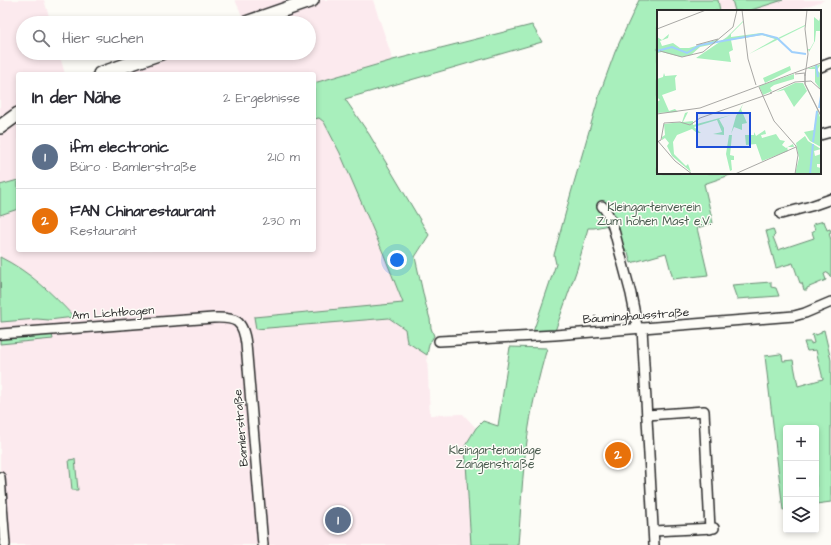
<!DOCTYPE html>
<html lang="de">
<head>
<meta charset="utf-8">
<style>
  body { margin:0; font-family:"Architects Daughter",sans-serif; background:#f7f7f7; color:#2b2b33 }
  .controls { position:absolute; right:12px; bottom:12px; display:grid; overflow:hidden; border-radius:4px; box-shadow:0 2px 6px #0003 }
  .controls button { width:36px; height:36px; display:grid; place-items:center; padding:0; border:0; border-bottom:1px solid #e1e1e2; background:#fff; color:#2b2b33; font:20px sans-serif }
  .you { position:absolute; left:397px; top:260px; width:14px; height:14px; margin:-10px; border:3px solid #fff; border-radius:50%; background:#1a73e8; box-shadow:0 0 0 6px #1a73e833 }
  .badge { display:grid; place-items:center; width:26px; height:26px; border-radius:50%; background:#c8321e; color:#fff; font-size:13px; font-weight:700 }
  .pin { position:absolute; translate:-50% -50%; border:2px solid #fff; box-shadow:0 1px 4px #0006 }
  .list { margin:0; padding:0; list-style:none }
  h2 { display:flex; justify-content:space-between; align-items:center; height:52px; margin:0; padding:0 16px; font-size:17px }
  h2 small { font-size:13px; font-weight:400; color:#7c7c81 }
  .list li { display:grid; grid-template-columns:26px 1fr auto; gap:12px; align-items:center; box-sizing:border-box; height:64px; padding:0 16px; border-top:1px solid #e1e1e2 }
  .list b { display:block; font-size:15px; white-space:nowrap }
  .list p { margin:0; font-size:13px; white-space:nowrap; color:#7c7c81 }
  .list em { font-size:13px; font-style:normal; color:#7c7c81 }
  .icon { flex:none; width:22px; height:22px; fill:none; stroke:currentColor; stroke-width:2; stroke-linecap:round; stroke-linejoin:round }
  .map { position:relative; flex:none; width:831px; height:545px; overflow:hidden }
  .search { position:absolute; background:#fff; box-shadow:0 2px 6px #0003; left:16px; top:16px; width:300px; height:44px; display:flex; align-items:center; gap:10px; box-sizing:border-box; padding:0 14px; border-radius:22px; color:#7c7c81; font-size:15px }
  .panel { position:absolute; background:#fff; box-shadow:0 2px 6px #0003; left:16px; top:72px; width:300px; height:180px; border-radius:4px }
  .map>svg:first-child { display:block }
  .built { fill:#fceaee }
  .green { fill:#a8efbc; stroke:#6a8d74 }
  .lines { fill:none; stroke-linecap:round; stroke-linejoin:round }
  .minor-casing { stroke:#2b2b2b; stroke-width:12 }
  .secondary-casing { stroke:#2b2b2b; stroke-width:16 }
  .minor { stroke:#fdfcf7; stroke-width:9 }
  .secondary { stroke:#fdfcf7; stroke-width:13 }
  .labels { text-anchor:middle; dominant-baseline:central; stroke-width:3; stroke-linejoin:round; paint-order:stroke }
  .park-label { font-size:12px; fill:#4a5c4f; stroke:#fdfcf7 }
  .street-label { font-size:12px; fill:#2b2b2b; stroke:#fdfcf7 }
  .inset-river { fill:none; stroke:#a0d0fc; stroke-width:2 }
  .inset-road { fill:none; stroke:#a9a8a5; stroke-width:1 }
  .view { fill:#1d4ed8; fill-opacity:0.15; stroke:#1d4ed8; stroke-width:2 }
  .inset-edge { fill:none; stroke:#2b2b2b; stroke-width:2 }
</style>
</head>
<body>
<div class="map">
<svg width="831" height="545" viewBox="0 0 831 545">
  <rect width="100%" height="100%" fill="#fdfcf7"/>
  <filter id="ink" filterUnits="userSpaceOnUse"><feTurbulence type="fractalNoise" baseFrequency=".025" numOctaves="2"/><feDisplacementMap in="SourceGraphic" scale="8" xChannelSelector="R" yChannelSelector="G"/><feConvolveMatrix kernelMatrix="1 2 1 2 8 2 1 2 1" color-interpolation-filters="sRGB"/></filter>
  <g filter="url(#ink)">
    <g class="built">
      <path d="M0,0H44L51,23H23V53H59L65,74H18V112L0,125Z"/>
      <path d="M235,0H308L245,22Z"/>
      <path d="M315,0H373L393,60L314,83V74H103L163,53H309V23H249Z"/>
      <path d="M718,0H825L794,11H720Z"/>
      <path d="M18,115V180L0,185V128Z"/>
      <path d="M319,118L324,122L340,153L384,254L403,304L254,317L256,328L389,318L405,329L407,342L427,355L430,415L463,414L476,428L465,446L471,545H0V317L1,322L37,319L49,320L74,317L59,300L36,279L9,262L0,257V215L18,209V250H314V119Z"/>
    </g>
    <g class="green">
      <path d="M639,0H718L720,11H658V173H736L704,184L713,223L697,228L708,275L673,279L666,253L631,263L628,252L622,253L614,224L594,228H588L577,269L555,331L533,332L556,264L554,255L571,193L600,93L615,52Z"/>
      <path d="M732,0H783L748,11H735Z"/>
      <path d="M532,25L542,42L345,99L369,134L429,235L415,257L425,302L430,319L431,328L434,336L429,344L427,355L407,342L405,329L389,318L256,329L254,317L403,303L384,255L340,153L324,122L319,118L314,119V83L393,60Z"/>
      <path d="M18,180V209L0,215V185Z"/>
      <path d="M824,221L827,230L830,229L831,232L829,233L831,240V276L830,277L828,272L824,274L826,280L807,288V290H804L802,283H800L793,263L776,268L766,231L773,229L775,235L773,237L778,250L814,238L812,232L815,230L813,224Z"/>
      <path d="M0,257C30,272 52,293 74,317L49,320L37,319L1,322Z"/>
      <path d="M771,282V287L776,288L779,296L737,299L732,285Z"/>
      <path d="M824,330L831,360V502L816,504V428H786V509L783,510L765,356L780,354L782,355L783,361L793,360L798,386L823,379L816,350L807,351L804,342H811V344L814,343L812,335L816,334V335L821,333V331Z"/>
      <path d="M51,335H52L53,339L0,344V340L7,338Z"/>
      <path d="M510,347L547,348C538,379 531,409 527,441C522,475 521,510 518,545H471L465,446L476,428L483,421L498,426Z"/>
      <path d="M75,459L78,490H72L69,460Z"/>
    </g>
    <g class="lines">
      <defs>
        <g id="minor">
          <path d="M820,67L831,63"/>
          <path d="M820,135L831,132"/>
          <path d="M602,206C612,216 615,235 619,249C623,264 627,279 631,294C633,305 636,317 637,328"/>
          <path d="M781,214L811,206L831,199"/>
          <path d="M642,328L654,545"/>
          <path d="M0,334L213,318C236,317 243,320 246,344L263,545"/>
          <path d="M439,341L555,335L794,316L805,313L831,302"/>
          <path d="M647,415L704,411L710,529"/>
          <path d="M0,477L5,545"/>
          <path d="M654,531L714,528"/>
        </g>
        <g id="secondary">
          <path d="M246,23L312,0"/>
          <path d="M100,74L161,53"/>
          <path d="M0,127L18,114"/>
        </g>
      </defs>
      <use href="#minor" class="minor-casing"/>
      <use href="#secondary" class="secondary-casing"/>
      <use href="#minor" class="minor"/>
      <use href="#secondary" class="secondary"/>
    </g>
  </g>
  <g class="labels">
    <g class="park-label">
      <text x="654" y="207">Kleingartenverein<tspan x="654" dy="14">Zum hohen Mast e.V.</tspan></text>
      <text x="495" y="450">Kleingartenanlage<tspan x="495" dy="14">Zangenstraße</tspan></text>
    </g>
    <g class="street-label">
      <text transform="translate(113 313) rotate(-4)">Am Lichtbogen</text>
      <text transform="translate(636 316) rotate(-4)">Bäuminghausstraße</text>
      <text transform="translate(241 428) rotate(-95)">Bamlerstraße</text>
    </g>
  </g>
  <g transform="translate(657 10)">
    <rect width="164" height="164" fill="#fdfcf7"/>
    <path d="M164,5V21H159L158,31L152,42L151,39H153L157,32V7L162,11ZM86,11V12L74,24V27L104,23L121,28L148,15V16L92,44L118,29L105,25L74,30L76,40L72,42L74,52L39,48L70,27ZM12,24L11,28L3,31L5,36L16,33L23,38H32L62,29L57,34L43,37L34,45L24,47L5,42L0,43V27L5,30ZM164,54L160,60L164,64V80L158,72V59H150ZM133,56L134,60L108,73L106,68ZM7,63L8,66L20,65L18,68L19,80L5,85L12,101L18,99L21,102L0,103V92L3,90L0,87V69L6,67ZM137,64V69L117,75L113,78L115,81L106,85L102,76ZM138,73H146L150,81L137,97L127,80L119,82ZM86,94L84,99L90,113L85,114V120L77,117L74,124L79,106ZM160,99L164,110V137L153,131L147,122L157,120ZM31,102L26,112L36,111V115L74,105L62,109L67,118V125L56,124L65,122L60,110L37,117L44,123H40L35,119L20,125L16,132L17,144L29,156L31,154L34,162L15,146L10,136L12,133L8,128L5,130V127L8,125L7,114L25,112L28,103ZM108,120L109,124L104,125L105,128L119,124L123,130L128,131L125,135L129,138L136,134L137,137H130L131,141L105,151L99,134L89,135L88,125H97V122L99,126ZM72,125H75L73,145L77,146V150H74L75,160L73,161L69,144ZM148,126L151,131L164,139L157,141L158,146L164,144V154H160V157L164,158V164H138L142,148L139,133Z" fill="#a8efbc"/>
    <path class="inset-river" d="M0,41L15,37L30,43L43,35L105,24L120,28L135,42L149,44M159,55L161,67M162,98L164,86M156,132L160,101M153,164L156,134"/>
    <path class="inset-road" d="M85,0L91,49L99,75M0,19L49,0M39,35L61,29M3,41L25,47L46,42L76,17L80,0M138,64L148,63V74L164,106M148,64V74L164,106M148,66L151,44L148,19L150,0M102,77L117,111L139,136L141,145L138,164M113,83L138,72L154,71L164,80M0,104L43,98L164,53M0,130L18,151L35,164M0,132L4,130L7,113L23,112L33,115L43,108L115,83M78,164L139,137"/>
    <path class="view" d="M40,103H93V137H40Z"/>
    <rect width="164" height="164" class="inset-edge"/>
  </g>
</svg>
<div class="controls">
<button>+</button>
<button>−</button>
<button><svg class="icon" aria-label="layers" viewBox="0 0 24 24"><path d="M12 4l9 5-9 5-9-5zM3 14l9 5 9-5"/></svg></button>
</div>
<div class="you"></div>
<div class="pin badge" style="left:338px;top:520px;background:#5c6f8a">1</div>
<div class="pin badge" style="left:618px;top:455px;background:#e8710a">2</div>
<div class="search"><svg class="icon" aria-label="search" viewBox="0 0 24 24"><circle cx="10" cy="10" r="6"/><path d="M15 15l6 6"/></svg>Hier suchen</div>
<section class="panel">
<h2>In der Nähe<small>2 Ergebnisse</small></h2>
<ul class="list">
<li><span class="badge" style="background:#5c6f8a">1</span><div><b>ifm electronic</b><p>Büro · Bamlerstraße</p></div><em>210 m</em></li>
<li><span class="badge" style="background:#e8710a">2</span><div><b>FAN Chinarestaurant</b><p>Restaurant</p></div><em>230 m</em></li>
</ul>
</section>
</div>
</body>
</html>
